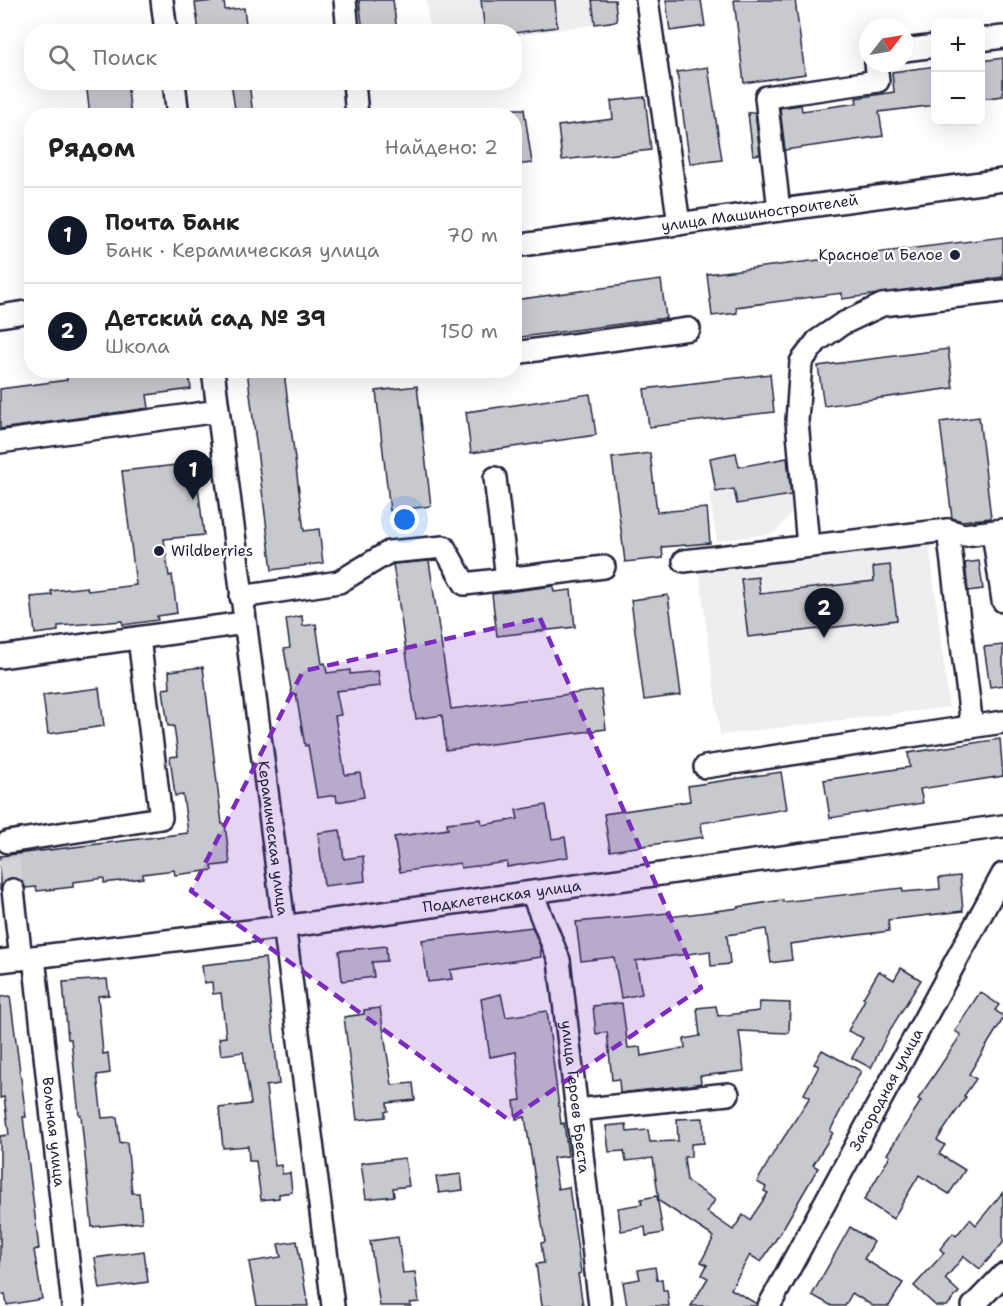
<!DOCTYPE html>
<html lang="ru">
<head>
<meta charset="utf-8">
<style>
  body { margin:0; font-family:"Shantell Sans",sans-serif; background:#f6f6f6; color:#222 }
  .controls { position:absolute; right:18px; top:18px; display:grid; overflow:hidden; border-radius:12px; box-shadow:0 6px 24px #0002 }
  .controls button { width:54px; height:54px; display:grid; place-items:center; padding:0; border:0; border-bottom:2px solid #e0e0e0; background:#fff; color:#222; font:30px sans-serif }
  .compass { position:absolute; left:859px; top:18px; width:54px; height:54px; border-radius:50%; background:#fff; box-shadow:0 6px 24px #0002; rotate:59deg }
  .you { position:absolute; left:405px; top:520px; width:21px; height:21px; margin:-15px; border:4px solid #fff; border-radius:50%; background:#1a73e8; box-shadow:0 0 0 9px #1a73e833 }
  .badge { display:grid; place-items:center; width:39px; height:39px; border-radius:50%; background:#111827; color:#fff; font-size:20px; font-weight:700 }
  .pin { position:absolute; translate:-50% -50px; filter:drop-shadow(0 2px 3px #0008) }
  .pin::after { content:''; position:absolute; top:32px; width:21px; height:18px; background:inherit; clip-path:polygon(0 0,100% 0,50% 100%) }
  .list { margin:0; padding:0; list-style:none }
  h2 { display:flex; justify-content:space-between; align-items:center; height:78px; margin:0; padding:0 24px; font-size:26px }
  h2 small { font-size:20px; font-weight:400; color:#767676 }
  .list li { display:grid; grid-template-columns:39px 1fr auto; gap:18px; align-items:center; box-sizing:border-box; height:96px; padding:0 24px; border-top:2px solid #e0e0e0 }
  .list b { display:block; font-size:22px; white-space:nowrap }
  .list p { margin:0; font-size:20px; white-space:nowrap; color:#767676 }
  .list em { font-size:20px; font-style:normal; color:#767676 }
  .icon { flex:none; width:33px; height:33px; fill:none; stroke:currentColor; stroke-width:2; stroke-linecap:round; stroke-linejoin:round }
  .map { position:relative; flex:none; width:1003px; height:1306px; overflow:hidden }
  .search { position:absolute; background:#fff; box-shadow:0 6px 24px #0002; left:24px; top:24px; width:498px; height:66px; display:flex; align-items:center; gap:15px; box-sizing:border-box; padding:0 21px; border-radius:24px; color:#767676; font-size:22px }
  .panel { position:absolute; background:#fff; box-shadow:0 6px 24px #0002; left:24px; top:108px; width:498px; height:270px; border-radius:24px }
  .map>svg:first-child { display:block }
  .built { fill:#eeeef1 }
  .building { fill:#c8c8cf; stroke:#22223b; stroke-width:1.5 }
  .lines { fill:none; stroke-linecap:round; stroke-linejoin:round }
  .minor-tunnel { stroke:#d3d3d8; stroke-width:21; stroke-dasharray:21 10; stroke-linecap:butt }
  .minor-casing { stroke:#22223b; stroke-width:26 }
  .minor { stroke:#fff; stroke-width:21 }
  .marked { fill:#7b2cbf; fill-opacity:0.2; stroke:#7b2cbf; stroke-width:4.5; stroke-dasharray:12 8; stroke-linejoin:round }
  .poi-dot { fill:#22223b; stroke:#fff; stroke-width:2 }
  .labels { text-anchor:middle; dominant-baseline:central; stroke-width:4.5; stroke-linejoin:round; paint-order:stroke }
  .street-label { font-size:15px; fill:#22223b; stroke:#fff }
  .poi-label { font-size:15px; fill:#22223b; stroke:#fff; text-anchor:end }
</style>
</head>
<body>
<div class="map">
<svg width="1003" height="1306" viewBox="0 0 1003 1306">
  <rect width="100%" height="100%" fill="#fff"/>
  <filter id="ink" filterUnits="userSpaceOnUse"><feTurbulence type="fractalNoise" baseFrequency=".0167" numOctaves="2"/><feDisplacementMap in="SourceGraphic" scale="12" xChannelSelector="R" yChannelSelector="G"/><feConvolveMatrix kernelMatrix="1 2 1 2 8 2 1 2 1" color-interpolation-filters="sRGB"/></filter>
  <g filter="url(#ink)">
    <g class="built">
      <path d="M426,0H615L617,21L515,36L514,32L430,31Z"/>
      <path d="M736,453L739,467L788,458L795,494L793,511L775,533L717,541L709,493L716,492L710,458Z"/>
      <path d="M929,541L949,707L720,735L699,569Z"/>
    </g>
    <g class="building">
      <path d="M224,0L225,10L244,8L247,32H199L195,3Z"/>
      <path d="M359,0H393L397,32H363Z"/>
      <path d="M481,0H555L557,27L514,33L485,32Z"/>
      <path d="M592,0H615L617,21L595,24Z"/>
      <path d="M666,0H701L705,26L670,31Z"/>
      <path d="M734,0H795L805,74L744,83Z"/>
      <path d="M1003,58V96L981,99V61Z"/>
      <path d="M936,66V105L879,112L883,136L785,150L780,108L801,105L802,111L857,103L856,98L894,92L892,72Z"/>
      <path d="M708,67L722,160L690,164L677,72Z"/>
      <path d="M86,82H127L131,116H90Z"/>
      <path d="M231,82H249L253,116H236Z"/>
      <path d="M645,97L651,150L562,160L558,126L613,119L611,101Z"/>
      <path d="M514,109H524L532,163L514,165Z"/>
      <path d="M755,112L760,154L753,155L748,113Z"/>
      <path d="M1003,237V277L842,299V293L736,307L737,313L712,316L707,274Z"/>
      <path d="M661,280L666,318L514,338V300Z"/>
      <path d="M948,349L953,388L824,406L818,366Z"/>
      <path d="M66,370H188L191,389L147,395L149,408L0,429V389L67,380Z"/>
      <path d="M247,370L284,372L304,531L319,529L323,563L272,570Z"/>
      <path d="M770,374L774,412L649,427L644,389Z"/>
      <path d="M417,386L431,506L390,511L376,391Z"/>
      <path d="M590,394L596,435L471,453L466,412Z"/>
      <path d="M979,417L991,518L962,521L952,518L940,422Z"/>
      <path d="M650,453L657,512L707,508L710,543L662,547L663,558L625,562L612,458Z"/>
      <path d="M736,453L739,467L787,458L791,495L737,504L734,489L716,492L710,458Z"/>
      <path d="M195,463L204,535L164,539L169,576L172,575L177,613L157,616L158,620L123,625L122,621L58,626V631L35,634L31,597L52,595L51,591L87,587L88,591L136,585L122,471Z"/>
      <path d="M429,561L451,709L601,690L606,729L446,750L442,715L416,719L393,564Z"/>
      <path d="M979,561L983,589L968,591L965,563Z"/>
      <path d="M890,565L897,620L748,637L741,579L758,577L760,594L874,581L873,567Z"/>
      <path d="M553,586L554,592L571,590L575,627L497,636L492,594Z"/>
      <path d="M668,595L681,695L644,700L631,600Z"/>
      <path d="M302,616L303,626L316,624L322,664L325,663L327,673L350,670V674L378,671L380,686L336,691L341,715L335,716L345,775L360,773L364,797L337,802L336,795L317,798L308,745L305,746L296,694L292,695L284,649L290,648L286,619Z"/>
      <path d="M1003,645V685L990,687L984,647Z"/>
      <path d="M203,667L222,824H225L230,864L212,866L213,870L175,875L174,870L143,874V878L104,883V878L73,882V887L37,891L36,887L26,888L19,879L11,877L5,880L0,891V856L188,833L183,795L175,796L170,757L178,756L174,726H168L163,689L170,688L169,671Z"/>
      <path d="M99,688L104,726L48,734L43,695Z"/>
      <path d="M1000,739L1003,776L920,789L923,803L830,818L824,780L910,767L908,753Z"/>
      <path d="M781,772L787,809L701,823L703,837L610,851L604,814L690,801L688,786Z"/>
      <path d="M546,805L552,839L565,837L568,857L507,867V862L461,868L460,863L400,872L394,837L448,829L447,823L481,819L482,825L518,819L516,810Z"/>
      <path d="M340,830L344,859L363,856L365,881L324,886L318,833Z"/>
      <path d="M960,876L963,911L888,920L889,931L790,944L792,960L771,963L766,929L727,935L730,964L711,966L710,951L636,961L642,994L621,998L614,957L581,961L576,922L668,913L669,917L738,908V907L783,900V902L902,888L903,892L940,889L939,878Z"/>
      <path d="M532,927L540,946L541,957L450,970L452,979L428,982L422,940Z"/>
      <path d="M386,946L387,961L372,962L374,977L342,981L339,951Z"/>
      <path d="M265,958L279,1084L266,1086L275,1166L281,1165L282,1174L290,1173L292,1192L279,1194V1198L261,1200L256,1161H249L248,1146L223,1148L219,1108L251,1104L243,1052L221,1055L219,1038L226,1037L221,993L213,994L212,982L204,983L202,965Z"/>
      <path d="M901,968L921,980L888,1033L871,1068L852,1058L863,1038L848,1031L865,999L863,998L879,971L894,980Z"/>
      <path d="M107,979L109,995L98,996L103,1054L108,1053L110,1073L97,1075L102,1118L117,1117L120,1143L127,1142L132,1193H139L142,1222L92,1227L81,1115H79L71,1039H68L63,982Z"/>
      <path d="M980,992L999,1005L995,1010L1003,1016V1019L969,1074L976,1079L964,1096L966,1097L937,1140L945,1145L939,1154L965,1170L949,1194L919,1175L893,1219L864,1200L890,1156L887,1154L921,1101L918,1099L961,1035L955,1031Z"/>
      <path d="M501,994L506,1017L547,1011L561,1124L564,1123L568,1156L553,1158L558,1189L569,1187L581,1273L578,1274L583,1306H542L536,1264L544,1263L541,1243L545,1242L525,1117L516,1119L514,1101L521,1100L516,1052L490,1057L481,999Z"/>
      <path d="M10,996L26,1117H23L39,1249L34,1250L42,1299L7,1305L5,1294L0,1295V1136L9,1135L4,1097L0,1098V997Z"/>
      <path d="M760,1002L790,1003L789,1033L739,1031L744,1071L700,1076L701,1083L690,1085L620,1093L619,1079L612,1080L607,1032L596,1034L593,1006L622,1003L628,1048L640,1047L641,1056L685,1048L684,1039L700,1036L697,1008L716,1006L718,1016L759,1011Z"/>
      <path d="M380,1008L392,1085L413,1083L415,1100L387,1103L388,1111L385,1112V1117L357,1120L344,1017L364,1014V1010Z"/>
      <path d="M822,1050L861,1071L830,1131L833,1133L813,1165L818,1168L782,1230L761,1262L750,1255L731,1289L757,1304L756,1306H691L708,1278L702,1275L707,1265L701,1262L714,1237L659,1201L653,1158L626,1161L624,1151L609,1152L606,1126L626,1124L627,1132L648,1130L650,1142L678,1141L677,1119L703,1118L704,1143L691,1144V1157H684L687,1181L715,1200L707,1212L733,1230L743,1215L750,1220L768,1193L764,1191L766,1187L757,1182L778,1145H779L810,1097L804,1094L819,1066L814,1064Z"/>
      <path d="M405,1158L409,1186L393,1188L394,1196L366,1199L361,1163Z"/>
      <path d="M461,1174L463,1190L439,1193L436,1177Z"/>
      <path d="M1003,1192V1243L980,1269L964,1256L945,1279L959,1292L947,1306H936L914,1286L944,1253L940,1249L953,1233L956,1236L970,1219L976,1225Z"/>
      <path d="M657,1196L663,1233L646,1236L645,1227L621,1231L618,1208L642,1204L641,1199Z"/>
      <path d="M850,1227L874,1242L864,1259L903,1283L889,1306H873L852,1293L845,1306H832L812,1295Z"/>
      <path d="M398,1237L403,1273L415,1272L419,1302L410,1303L411,1306H380L370,1241Z"/>
      <path d="M297,1241L308,1306H257L249,1262L281,1257L278,1244Z"/>
      <path d="M144,1251L148,1282L100,1289L95,1258Z"/>
      <path d="M655,1267L657,1280L662,1279L663,1290H667L669,1306H627L623,1282L640,1279L638,1270Z"/>
    </g>
    <g class="lines">
      <path class="minor-tunnel" d="M9,859L13,890"/>
      <defs>
        <g id="minor">
          <path d="M162,0L166,32"/>
          <path d="M345,0L348,32"/>
          <path d="M647,0L679,224"/>
          <path d="M980,40L1003,37"/>
          <path d="M904,50L936,46"/>
          <path d="M174,82L178,116"/>
          <path d="M354,82L357,116"/>
          <path d="M779,210L766,97L878,81L876,63"/>
          <path id="s1" d="M514,246L1003,180"/>
          <path d="M0,316L32,311"/>
          <path d="M514,353L689,329"/>
          <path id="s2" d="M213,370L333,1306"/>
          <path d="M0,442L218,411"/>
          <path d="M495,478L507,579"/>
          <path d="M948,530L972,727"/>
          <path d="M993,532L1003,601"/>
          <path d="M808,546L797,421L801,362L817,341L842,324L882,305L1003,291"/>
          <path d="M684,561L948,530L964,535L1003,530"/>
          <path d="M241,597L339,582L389,552L444,547L465,584L604,567"/>
          <path d="M0,657L244,623"/>
          <path d="M705,767L1003,722"/>
          <path d="M8,842L161,818L139,638"/>
          <path d="M13,890L21,959"/>
          <path id="s3" d="M532,893L559,960L600,1306"/>
          <path id="s4" d="M34,957L73,1306"/>
          <path id="s5" d="M0,961L283,927L1003,826"/>
          <path d="M577,1110L728,1094"/>
          <path id="s6" d="M769,1306L1003,874"/>
          <path d="M973,1306L1003,1275"/>
        </g>
      </defs>
      <use href="#minor" class="minor-casing"/>
      <use href="#minor" class="minor"/>
    </g>
  </g>
  <path class="marked" d="M540,618L701,988L509,1120L191,891L303,671Z"/>
  <g class="poi-dot">
    <circle cx="955" cy="255" r="6"/>
    <circle cx="159" cy="551" r="6"/>
  </g>
  <g class="labels">
    <g class="street-label">
      <text stroke="none"><textPath href="#s1" startOffset="248">улица Машиностроителей</textPath></text>
      <text stroke="none"><textPath href="#s2" startOffset="472">Керамическая улица</textPath></text>
      <text stroke="none"><textPath href="#s5" startOffset="506">Подклетенская улица</textPath></text>
      <text stroke="none"><textPath href="#s6" startOffset="246">Загородная улица</textPath></text>
      <text stroke="none"><textPath href="#s3" startOffset="210">улица Героев Бреста</textPath></text>
      <text stroke="none"><textPath href="#s4" startOffset="176">Вольная улица</textPath></text>
    </g>
    <g class="poi-label">
      <text x="943" y="255">Красное и Белое</text>
      <text x="171" y="551" text-anchor="start">Wildberries</text>
    </g>
  </g>
</svg>
<div class="controls">
<button>+</button>
<button>−</button>
</div>
<svg class="compass" viewBox="-18 -18 36 36"><path d="M0-13l5 13h-10z" fill="#e53935"/><path d="M0 13l5-13h-10z" fill="#767676"/></svg>
<div class="you"></div>
<div class="pin badge" style="left:193px;top:500px">1</div>
<div class="pin badge" style="left:824px;top:638px">2</div>
<div class="search"><svg class="icon" aria-label="search" viewBox="0 0 24 24"><circle cx="10" cy="10" r="6"/><path d="M15 15l6 6"/></svg>Поиск</div>
<section class="panel">
<h2>Рядом<small>Найдено: 2</small></h2>
<ul class="list">
<li><span class="badge">1</span><div><b>Почта Банк</b><p>Банк · Керамическая улица</p></div><em>70 m</em></li>
<li><span class="badge">2</span><div><b>Детский сад № 39</b><p>Школа</p></div><em>150 m</em></li>
</ul>
</section>
</div>
</body>
</html>
